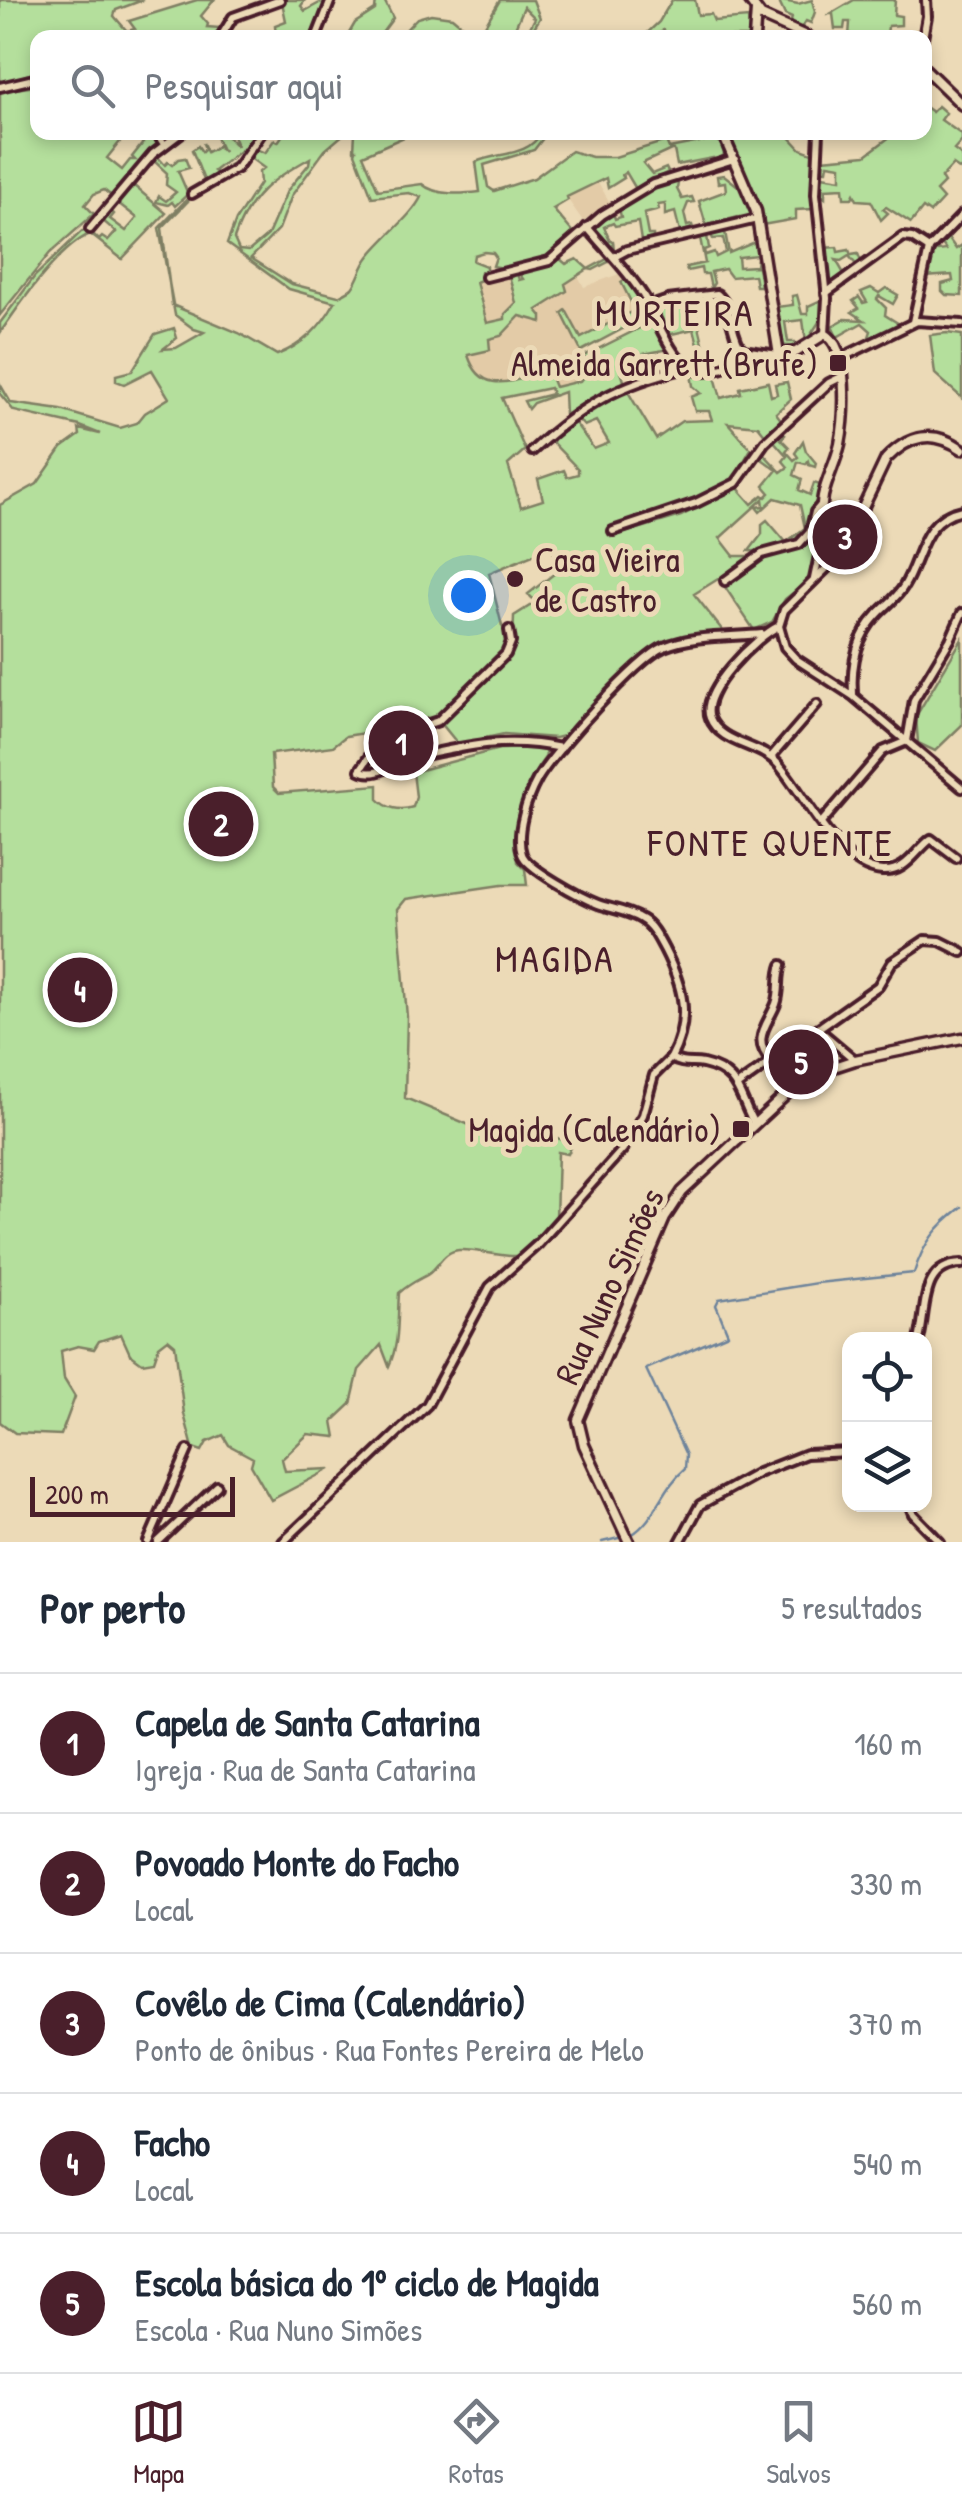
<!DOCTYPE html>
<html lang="pt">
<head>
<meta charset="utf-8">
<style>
  body { margin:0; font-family:"Patrick Hand",sans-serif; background:#f6f6f7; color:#1f2937 }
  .controls { position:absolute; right:30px; bottom:30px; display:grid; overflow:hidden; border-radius:20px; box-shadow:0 5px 15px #0003 }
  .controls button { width:90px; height:90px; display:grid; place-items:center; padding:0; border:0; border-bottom:2px solid #e0e1e3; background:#fff; color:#1f2937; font:50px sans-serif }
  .scale { position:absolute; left:30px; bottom:25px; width:205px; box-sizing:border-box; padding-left:10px; border:5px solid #4a1f2b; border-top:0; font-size:28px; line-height:35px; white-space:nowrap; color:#4a1f2b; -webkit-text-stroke:8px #ecdab7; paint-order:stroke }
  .you { position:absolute; left:468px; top:595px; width:35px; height:35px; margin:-25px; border:8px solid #fff; border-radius:50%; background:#1a73e8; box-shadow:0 0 0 15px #1a73e833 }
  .badge { display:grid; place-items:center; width:65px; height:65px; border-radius:50%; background:#4a1f2b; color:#fff; font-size:32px; font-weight:700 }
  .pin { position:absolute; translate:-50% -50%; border:5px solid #fff; box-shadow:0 2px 10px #0006 }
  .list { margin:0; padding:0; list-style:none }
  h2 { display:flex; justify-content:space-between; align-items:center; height:130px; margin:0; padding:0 40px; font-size:42px }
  h2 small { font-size:32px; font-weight:400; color:#747a83 }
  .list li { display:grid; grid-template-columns:65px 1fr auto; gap:30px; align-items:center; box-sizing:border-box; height:140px; padding:0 40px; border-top:2px solid #e0e1e3 }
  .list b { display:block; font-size:38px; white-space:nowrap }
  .list p { margin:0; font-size:32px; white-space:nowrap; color:#747a83 }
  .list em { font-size:32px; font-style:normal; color:#747a83 }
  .icon { flex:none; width:55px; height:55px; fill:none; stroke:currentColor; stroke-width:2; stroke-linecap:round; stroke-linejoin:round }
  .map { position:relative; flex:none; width:962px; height:1542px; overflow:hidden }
  .search { position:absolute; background:#fff; box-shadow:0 5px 15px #0003; left:30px; right:30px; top:30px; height:110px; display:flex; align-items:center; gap:25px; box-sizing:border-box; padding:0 35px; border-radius:20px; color:#747a83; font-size:38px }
  .sheet { height:830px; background:#fff }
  nav { display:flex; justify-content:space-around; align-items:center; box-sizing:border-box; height:140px; border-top:2px solid #e0e1e3; background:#fff; font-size:28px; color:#747a83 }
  nav a { display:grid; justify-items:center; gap:5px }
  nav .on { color:#4a1f2b }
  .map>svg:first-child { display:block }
  .built { fill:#e3cba7 }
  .green { fill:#b4df9c; stroke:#7f7f64; stroke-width:2.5; fill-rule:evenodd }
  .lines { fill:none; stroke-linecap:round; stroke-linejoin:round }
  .stream { stroke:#6d839b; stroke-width:2.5 }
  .minor-casing { stroke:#4a1f2b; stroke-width:14 }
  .tertiary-casing { stroke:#4a1f2b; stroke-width:15 }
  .minor { stroke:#ecdab7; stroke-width:6 }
  .tertiary { stroke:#ecdab7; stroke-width:8 }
  .poi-dot { fill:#4a1f2b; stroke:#ecdab7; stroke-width:4 }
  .labels { text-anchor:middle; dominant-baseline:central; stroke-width:10; stroke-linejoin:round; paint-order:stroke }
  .poi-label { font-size:35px; fill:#4a1f2b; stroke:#ecdab7; text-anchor:end }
  .street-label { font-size:35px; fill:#4a1f2b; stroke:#ecdab7 }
  .neighbourhood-label { font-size:38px; letter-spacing:2.5px; fill:#4a1f2b; stroke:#ecdab7 }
</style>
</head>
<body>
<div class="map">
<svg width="962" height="1542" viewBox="0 0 962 1542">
  <rect width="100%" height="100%" fill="#ecdab7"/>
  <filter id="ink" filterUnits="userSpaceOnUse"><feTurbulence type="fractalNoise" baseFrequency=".01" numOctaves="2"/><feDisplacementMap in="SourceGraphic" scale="20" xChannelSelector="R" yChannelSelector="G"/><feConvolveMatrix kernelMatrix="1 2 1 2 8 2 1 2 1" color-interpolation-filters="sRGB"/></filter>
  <g filter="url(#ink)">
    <g class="built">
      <path d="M598,182L610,203L583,221L566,197Z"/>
      <path d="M526,271L524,300L577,274L584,287L619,274L624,280L628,278L647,310L645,317L582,351L590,368L580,381L555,388L549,372L496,383L482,380L474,372L468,354L490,350L488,339L506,319L487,323L476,282Z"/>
      <path d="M816,1033L843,1055L803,1072L777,1094L760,1072Z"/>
    </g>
    <g class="green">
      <path d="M0,0H143L116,10L114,16L127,31L135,29L129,21L197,0H214L201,16L208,24L207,27L221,28L217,37L38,38L37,72L0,83Z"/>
      <path d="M284,0H305L301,6L305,11L325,0L313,37H276L275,25L286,21L282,2Z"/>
      <path d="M376,0H384L393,18L379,37H352L348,35L355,23L375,10Z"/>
      <path d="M500,0H533L540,18L528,37H525L535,18L524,7L511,37H478Z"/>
      <path d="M672,0H695L698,15L711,14L714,21L748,18L750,37H670L663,30L656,37H643L659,22Z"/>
      <path d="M778,0L798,4L812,0L815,12L811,23L806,21L803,26L808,35L789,27L792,18L785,15Z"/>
      <path d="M854,0H895L894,15L901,16V25L888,26L887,35L895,37H849L850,22H845L844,29H835L833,14H830Z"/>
      <path d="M431,14L452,17L476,37H399L417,18Z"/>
      <path d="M37,80L38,132L127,133L107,158L122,170L130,160H135L132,157L143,143L130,133H153L159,142L117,193L110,195L104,190L94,194L85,205L94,214L50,253L0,315V91L30,87V81Z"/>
      <path d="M938,106L946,113L941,120L962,135V141L954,150L962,156V171L953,165L941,178L944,183L936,191L943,199L930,213L923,208L911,223L886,207L883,209L888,213L881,220L871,201L857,200L854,194L852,198H844L843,188L825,189V198L821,195L822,176L841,179V166L828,164L827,170H822L823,159L866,155L895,133L924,132L925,107L932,112Z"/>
      <path d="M214,133H224L237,146L232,133H260L247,155L241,150L214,171L217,173L236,161L239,163L236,166L205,183L192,150L198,146L202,152L205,149L203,143L207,152L218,146L223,152Z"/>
      <path d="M284,133H345L325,150L292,195L279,229L251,258L292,284L338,296C342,294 349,291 352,288C359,279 361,267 368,258C380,241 413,215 421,197L409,193L372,197L355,153L356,150H354L355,133H413L363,155L378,190L422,184C436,196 462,194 480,192L476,162C498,152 528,157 541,133H547L534,150L484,165L488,187L494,191L534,178L571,151L592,157H615L666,141L669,148L720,138L724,155L715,162L713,158L677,165L674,150H671L643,163L652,174L666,168L668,172L636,189L626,172L622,175L624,178L608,188L606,178L567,197L568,200L553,209L575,235C554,257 522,274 493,266L496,257L493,253L484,252L474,255L473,261L486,266V270L481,272V280L476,282L487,323L505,319V314L516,303L509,275L517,273L519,280L523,279L519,273L552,264L559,258L566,264L577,259L588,269L609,258L612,260L593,270L588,269L565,284L567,291L537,310L542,316V322L520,316L501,336L489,339L490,350L468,355C482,398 514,379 549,372L555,387L580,381L590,368L584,356L650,323L657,327L669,349L633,356L619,365L625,384L592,397L565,415L564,392L533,403L528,409L524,401L552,394L550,388L502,398L525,450L508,465L521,507L543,500L538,479L564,470L567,477L578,474V469L553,443L554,436L573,420L594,449L609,443L596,421L584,426L577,418L609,397L627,390L656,439L682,421L712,420L709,411H695L691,397L701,393L693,386L691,374L701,376L714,373L721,398L741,393L740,388L768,382L771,396L777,394L775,384L787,382L791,399L776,413L782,421L766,436L758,426L728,423L751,449L733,480L715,491L664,512L612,527L609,531L611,537L681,516L737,487L752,504L763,495L766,497L770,493L764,486L777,470L759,457L762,452L781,472L788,467L783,461L787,456L773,440L781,432L785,435L781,439L789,447L786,451L794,460L798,457L795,453L803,441L806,451L816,463L815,467L809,465L808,461L806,464L798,462L794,475L802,479L799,490L810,495L814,483L820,485C809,521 815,540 772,548C764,549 758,552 749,551L762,534V524L767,520L786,542L805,528L800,505L775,498L760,512L756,507L764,506L763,499L720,538L734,556H755L694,594L723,631L683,635L646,652L567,735L555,738L504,734L458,744L436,717L377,737L364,733L346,736L333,746L271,754L273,787L279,793L378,785V799C387,809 401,811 413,807L416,797L413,772L499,749L540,748L545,751L546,756C521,788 516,822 518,862L525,869L527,885H501L406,899L398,909L407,1017L405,1098L486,1132L557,1138L573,1143L568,1154L558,1152L556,1219L518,1256C498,1257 478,1249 459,1250C443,1251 439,1267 427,1275C416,1281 409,1284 399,1293C397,1319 400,1342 389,1366L381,1345L359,1370L351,1404L333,1421L336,1437L308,1434L282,1459L285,1471L330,1469L271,1500L251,1465L253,1458L229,1445L223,1435L207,1442L202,1451L193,1448L184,1414L175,1345L168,1339L159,1346L154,1361L142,1363L130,1354L121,1334L99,1341L94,1349L78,1346L61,1351L64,1379L75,1397L61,1435L15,1433L0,1422V505L37,484L62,448L80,435L79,429L100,434L80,426L14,411L0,394V384L11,403L61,410L120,428L137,423L145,413L169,398L152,370L124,384L116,381V375L132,371L155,334L174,328L177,338L163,349L176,348L204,332L194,329L175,315L159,228L187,199L189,200L162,228L172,305L239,333L277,355C304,344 321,327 335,302L289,289L227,244L236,220L260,183L259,172L264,168L250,158L256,149L265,153L274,140L278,142ZM310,158L309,164L287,191L268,235L249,251L239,250L234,239C249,195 271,180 310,158ZM550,548L564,566L528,594L536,602L514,616L513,644L502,626L489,573Z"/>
      <path d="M726,133H786L801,149L815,154L813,209L796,210V219L762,225L757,204Z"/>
      <path d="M157,156L165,165L168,162L172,165L178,159L185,158L189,168L178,171L188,194L175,206L172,202L168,205L156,202L159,196L166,201L176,192L166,185L167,173L153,160Z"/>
      <path d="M724,175L743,190L751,214L742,219L738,217L706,225L699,201L726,191L725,182L718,183L717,176Z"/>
      <path d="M679,177L677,189L682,199L692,197L694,202L688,203L684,213L687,226L692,225L693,228L680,232L675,212L665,215V204L658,205L659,210L644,214L648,235H653V238L641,241L638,222L615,226L613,223L604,227L610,241H613L614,250L594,232V225L613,212L615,219L621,217L619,208Z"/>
      <path d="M133,185L166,213L122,259L90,234C58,248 20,304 0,333V323L35,276L82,231L91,232L99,240L102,237L108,241L116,232L102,220L111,211L114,214L110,219L126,231L137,218L118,203Z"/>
      <path d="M725,232L729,253L755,242L757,255L738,257L739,267L756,266L757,258L761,286H756L754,275L731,277L725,269L711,272L714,283L711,288L708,274H702L701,268L687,271L686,267L705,263L700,238L707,236L709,248L704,250L705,255L714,252L716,257L726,252L723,238L713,239L711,235Z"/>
      <path d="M946,235L956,249L962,245V296L946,295L942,291V284L953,281L952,275L924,277L936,247L938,251L946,250L941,242Z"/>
      <path d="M837,247L838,252L849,250L851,255L858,254L862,264L858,267L849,256L841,261L836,260L846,277L831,285L823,248Z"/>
      <path d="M628,278L645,303V317L581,351L562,313L566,310L581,338L635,310L621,282Z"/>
      <path d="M871,288L879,293L886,288L898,295L893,304L879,296L877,299L886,308L885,315L901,325L868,340L871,331L862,323L837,337L832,326L845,319L864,320L852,312L859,308L853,301L859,297L863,303L867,302L861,292Z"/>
      <path d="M797,295L802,314H808V306L821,300L823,316L806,342L803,320L785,322L788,342H795L796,347L780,345L776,307L793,305L792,296Z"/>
      <path d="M693,301L703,343L698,344L694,329L667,335L657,313L658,307Z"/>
      <path d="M947,333L962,335V398L935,374L930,335Z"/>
      <path d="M820,517L812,573L807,582L785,599L772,622L754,630L725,587C737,577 750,562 765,556C801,543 802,559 820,517Z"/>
      <path d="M962,639V725L935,751L918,743L916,716Z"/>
    </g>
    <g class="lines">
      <g class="stream">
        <path d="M631,1535C656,1520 662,1488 685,1469L686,1455L646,1369L728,1334L716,1305L719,1299L817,1283L914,1273C923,1243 937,1226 962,1207"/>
        <path d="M602,1542L623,1537"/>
      </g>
      <defs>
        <g id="minor">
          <path d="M220,38L233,17L280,0"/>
          <path d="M316,38L331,0"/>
          <path d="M923,38L927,16L926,0"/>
          <path d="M0,87L38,78"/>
          <path d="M156,132L164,144"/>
          <path d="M819,132L816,194L827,298L825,334"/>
          <path d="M192,194L237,168L262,132"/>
          <path d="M587,227C606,250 627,270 643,295C660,320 674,380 712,371C729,367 734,365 742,350L779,355"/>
          <path d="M90,229L153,154L182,132"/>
          <path d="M614,257L627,250L757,219"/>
          <path d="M486,277L549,261L602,215L653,184L734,159"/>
          <path d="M826,293L903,237L912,238L929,249"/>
          <path d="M651,306L668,300L717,294C733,308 730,333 742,350"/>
          <path d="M913,322L929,249L962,215"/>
          <path d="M841,358L917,321L962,324"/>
          <path d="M532,451C582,405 619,384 686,368"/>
          <path d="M613,531L696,503L736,483L765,442L829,383L841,377"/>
          <path d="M840,555L784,610L779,626L785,647L796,659L853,696L962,788"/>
          <path d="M814,579L820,551"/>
          <path d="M725,581L762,554L799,544L810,532L815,512L821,505"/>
          <path d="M779,626C757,636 699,692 710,718C720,744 760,744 778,764C806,796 837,867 882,871C906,873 915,851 931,839L956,858"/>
          <path d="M509,630L511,642L506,654L438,721L396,735L369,757L360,770C376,779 395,762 412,758C465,746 506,736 561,748"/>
          <path d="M853,694C851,665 856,637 877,615C886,605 897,598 904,586C922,556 921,519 962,510"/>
          <path d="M771,757L817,704"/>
          <path d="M821,823L883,751L907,741L914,700L950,640L962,613"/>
          <path d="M818,1029L855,1060"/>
          <path d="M771,1061C751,1039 767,1026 776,1004C781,991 777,977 782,965"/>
          <path d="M738,1085L878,986L892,962L925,940L940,941L962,952"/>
          <path d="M753,1122C738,1094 739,1072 703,1064C691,1062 682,1065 671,1058C692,1018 683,986 664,949C658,938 652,925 641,919C628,911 612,909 598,904C582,898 526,868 522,854C515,833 527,798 537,780C553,752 637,659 664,647C693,635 731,637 762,634"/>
          <path d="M919,1340C927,1309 920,1265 962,1264"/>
          <path d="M909,1504L913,1514L940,1542"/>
          <path d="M148,1542L188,1450"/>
          <path d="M158,1542L217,1486"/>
          <path d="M283,1542L427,1405L490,1287L538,1244L623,1149L643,1115L654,1075L671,1058"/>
          <path d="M680,1542L700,1505L758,1473L806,1454L850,1452"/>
        </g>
        <g id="tertiary">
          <path d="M749,0L761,16L810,38"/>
          <path d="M754,38L756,11"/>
          <path d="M924,68L962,105"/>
          <path d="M722,132L756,211L779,355L796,352L825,334C850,347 845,419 840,444C836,462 827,478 823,496C820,514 821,533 820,551L829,555L841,554L886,459C909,435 933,429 962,449"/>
          <path d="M629,1542L584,1445L578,1420L665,1218L682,1192L806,1076L855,1060L962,1038"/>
        </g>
      </defs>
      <use href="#minor" class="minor-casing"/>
      <use href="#tertiary" class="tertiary-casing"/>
      <use href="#minor" class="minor"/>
      <use href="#tertiary" class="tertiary"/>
    </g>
  </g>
  <g class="poi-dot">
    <rect x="828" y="353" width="20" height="20" rx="5"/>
    <circle cx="515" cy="579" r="10"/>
    <rect x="731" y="1119" width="20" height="20" rx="5"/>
  </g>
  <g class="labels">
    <g class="poi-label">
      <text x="818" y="363">Almeida Garrett (Brufe)</text>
      <text x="535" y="559" text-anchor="start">Casa Vieira<tspan x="535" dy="40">de Castro</tspan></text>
      <text x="721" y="1129">Magida (Calendário)</text>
    </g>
    <g class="street-label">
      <text transform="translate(609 1286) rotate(-65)">Rua Nuno Simões</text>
    </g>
    <g class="neighbourhood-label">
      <text x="675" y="312">MURTEIRA</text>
      <text x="771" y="842">FONTE QUENTE</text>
      <text x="555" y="958">MAGIDA</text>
    </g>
  </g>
</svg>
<div class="controls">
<button><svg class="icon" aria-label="locate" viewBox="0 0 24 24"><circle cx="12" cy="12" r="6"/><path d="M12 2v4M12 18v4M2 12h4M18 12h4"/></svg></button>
<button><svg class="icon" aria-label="layers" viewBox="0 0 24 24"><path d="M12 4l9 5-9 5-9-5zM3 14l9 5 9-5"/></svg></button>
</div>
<div class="scale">200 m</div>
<div class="you"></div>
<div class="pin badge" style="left:401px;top:743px">1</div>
<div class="pin badge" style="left:221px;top:824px">2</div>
<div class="pin badge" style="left:845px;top:537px">3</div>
<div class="pin badge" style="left:80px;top:990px">4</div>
<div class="pin badge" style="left:801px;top:1062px">5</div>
<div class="search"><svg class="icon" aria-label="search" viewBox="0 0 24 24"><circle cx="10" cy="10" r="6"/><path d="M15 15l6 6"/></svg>Pesquisar aqui</div>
</div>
<section class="sheet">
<h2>Por perto<small>5 resultados</small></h2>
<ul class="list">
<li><span class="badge">1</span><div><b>Capela de Santa Catarina</b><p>Igreja · Rua de Santa Catarina</p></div><em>160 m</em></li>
<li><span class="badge">2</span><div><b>Povoado Monte do Facho</b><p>Local</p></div><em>330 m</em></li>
<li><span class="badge">3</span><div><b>Covêlo de Cima (Calendário)</b><p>Ponto de ônibus · Rua Fontes Pereira de Melo</p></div><em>370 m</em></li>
<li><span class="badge">4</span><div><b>Facho</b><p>Local</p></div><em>540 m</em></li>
<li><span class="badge">5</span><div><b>Escola básica do 1º ciclo de Magida</b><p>Escola · Rua Nuno Simões</p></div><em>560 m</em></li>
</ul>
</section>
<nav>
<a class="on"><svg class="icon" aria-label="map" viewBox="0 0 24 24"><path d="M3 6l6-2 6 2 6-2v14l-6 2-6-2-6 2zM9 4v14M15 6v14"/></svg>Mapa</a>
<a><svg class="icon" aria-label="directions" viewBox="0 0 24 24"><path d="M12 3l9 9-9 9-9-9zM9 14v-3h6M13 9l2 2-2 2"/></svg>Rotas</a>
<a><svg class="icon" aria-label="saved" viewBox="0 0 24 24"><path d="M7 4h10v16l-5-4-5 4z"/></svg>Salvos</a>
</nav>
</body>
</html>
